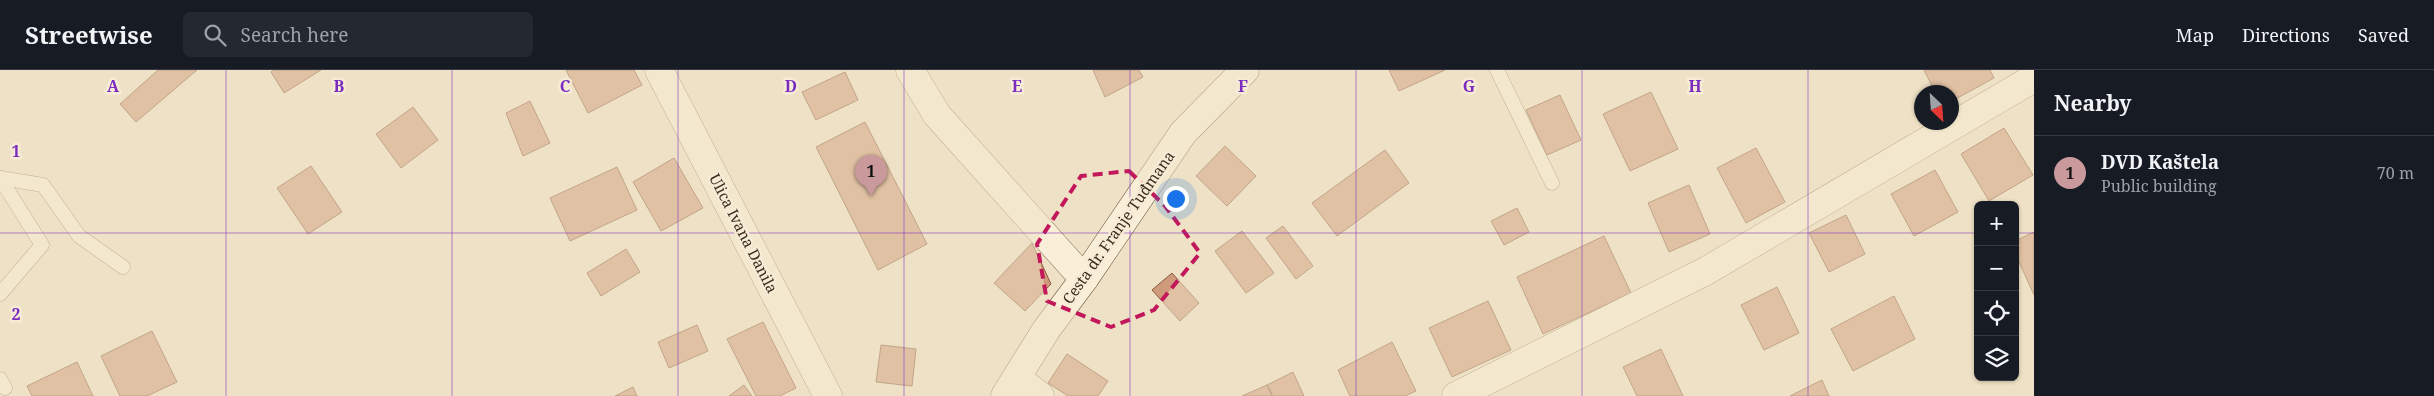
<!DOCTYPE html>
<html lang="en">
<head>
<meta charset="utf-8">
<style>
  body { margin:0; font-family:"Noto Serif",serif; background:#242831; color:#f1f3f6 }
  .controls { position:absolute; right:15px; bottom:15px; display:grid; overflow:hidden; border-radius:8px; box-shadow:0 1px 4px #0004 }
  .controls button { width:45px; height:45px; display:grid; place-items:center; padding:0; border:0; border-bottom:1px solid #363941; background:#171b24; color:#f1f3f6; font:25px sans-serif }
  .compass { position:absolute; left:1914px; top:15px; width:45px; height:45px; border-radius:50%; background:#171b24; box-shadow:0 1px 4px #0004; rotate:155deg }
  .you { position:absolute; left:1175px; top:128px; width:18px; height:18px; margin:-12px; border:4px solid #fff; border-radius:50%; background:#1a73e8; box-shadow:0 0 0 8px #1a73e833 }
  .badge { display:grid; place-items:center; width:32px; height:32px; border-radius:50%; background:#ca999c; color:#111; font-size:16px; font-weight:700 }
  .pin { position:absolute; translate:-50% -41px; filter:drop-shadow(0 1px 2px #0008) }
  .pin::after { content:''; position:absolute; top:26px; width:18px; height:15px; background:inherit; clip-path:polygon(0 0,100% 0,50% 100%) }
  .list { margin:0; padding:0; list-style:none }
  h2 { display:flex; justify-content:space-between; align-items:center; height:65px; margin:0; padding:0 20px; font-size:21px }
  h2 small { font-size:16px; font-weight:400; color:#9ea1a6 }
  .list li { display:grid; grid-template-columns:32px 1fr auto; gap:15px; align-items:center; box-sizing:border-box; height:75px; padding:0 20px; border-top:1px solid #363941 }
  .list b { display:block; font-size:19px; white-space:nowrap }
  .list p { margin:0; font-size:16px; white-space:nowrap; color:#9ea1a6 }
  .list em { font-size:16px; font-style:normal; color:#9ea1a6 }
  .icon { flex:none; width:28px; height:28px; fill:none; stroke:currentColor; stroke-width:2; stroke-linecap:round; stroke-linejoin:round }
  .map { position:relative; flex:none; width:2034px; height:326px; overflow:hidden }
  header { display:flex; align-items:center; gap:30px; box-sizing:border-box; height:70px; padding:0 25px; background:#171b24; border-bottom:1px solid #363941 }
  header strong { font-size:24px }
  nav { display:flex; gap:28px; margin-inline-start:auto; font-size:18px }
  .search { width:350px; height:45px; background:#242831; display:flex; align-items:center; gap:12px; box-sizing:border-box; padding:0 18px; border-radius:8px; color:#9ea1a6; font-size:19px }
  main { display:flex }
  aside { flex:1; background:#171b24 }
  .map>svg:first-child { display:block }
  .building { fill:#ce9a7b; stroke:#8a5b40 }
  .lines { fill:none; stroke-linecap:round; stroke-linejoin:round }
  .lane-casing { stroke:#8b735b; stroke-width:15 }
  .street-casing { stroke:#8b735b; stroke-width:29 }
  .secondary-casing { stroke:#6d543e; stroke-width:29 }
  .lane { stroke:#f9efd9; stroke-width:14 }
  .street { stroke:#f9efd9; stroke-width:28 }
  .secondary { stroke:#f9efd9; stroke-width:28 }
  .marked { fill:none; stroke:#c2185b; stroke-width:4; stroke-dasharray:10 6; stroke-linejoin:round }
  .grid { fill:none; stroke:#7b2cbf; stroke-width:1; stroke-opacity:0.55 }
  .labels { text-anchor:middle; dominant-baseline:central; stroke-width:5; stroke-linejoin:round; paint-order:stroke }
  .street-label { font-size:15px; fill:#3b2b1f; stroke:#f6ecd5 }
  .grid-label { font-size:16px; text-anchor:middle; font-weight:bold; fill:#7b2cbf; stroke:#f6ecd5; stroke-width:5; stroke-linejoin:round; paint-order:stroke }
</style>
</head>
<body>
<header>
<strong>Streetwise</strong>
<div class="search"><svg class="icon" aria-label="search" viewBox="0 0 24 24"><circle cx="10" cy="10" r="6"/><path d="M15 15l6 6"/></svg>Search here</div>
<nav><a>Map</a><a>Directions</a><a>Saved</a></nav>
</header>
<main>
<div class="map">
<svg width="2034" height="326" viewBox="0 0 2034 326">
  <rect width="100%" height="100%" fill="#efe1c5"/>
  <g class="building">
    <path d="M158,0H197L136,52L120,34Z"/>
    <path d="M273,0H321L284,23L271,2Z"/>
    <path d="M566,0H634L642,15L588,43Z"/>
    <path d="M1093,0H1139L1143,7L1105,27Z"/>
    <path d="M1389,0H1445L1399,21Z"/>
    <path d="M1924,0H1990L1994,8L1952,31V22H1935Z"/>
    <path d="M845,2L858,30L816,50L802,22Z"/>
    <path d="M1651,22L1678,79L1630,101L1603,44Z"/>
    <path d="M1560,25L1581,70L1547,85L1526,40Z"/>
    <path d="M530,31L550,73L523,86L506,43Z"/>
    <path d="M413,37L438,70L401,98L376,64Z"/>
    <path d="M865,52L927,174L878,200L816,77Z"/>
    <path d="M2004,58L2033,105L1989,131L1961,84Z"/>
    <path d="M1225,76L1256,106L1227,136L1196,106Z"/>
    <path d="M1756,78L1785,132L1746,153L1717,98Z"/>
    <path d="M1385,80L1409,113L1337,166L1312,133Z"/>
    <path d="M674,88L703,138L661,161L633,112Z"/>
    <path d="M311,96L342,142L308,164L277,118Z"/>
    <path d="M617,97L637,140L570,171L550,128Z"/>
    <path d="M1935,100L1958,142L1914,166L1891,124Z"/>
    <path d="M1689,115L1710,164L1669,182L1648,133Z"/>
    <path d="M1517,138L1529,162L1504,175L1491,151Z"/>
    <path d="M1846,145L1865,184L1829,202L1809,163Z"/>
    <path d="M1283,156L1313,196L1296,209L1266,168Z"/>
    <path d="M1242,161L1274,203L1246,223L1215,181Z"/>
    <path d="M2034,162V225L2015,183V171Z"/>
    <path d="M1604,166L1631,223L1543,264L1517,207Z"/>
    <path d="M1032,173L1051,214L1025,241L994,213Z"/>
    <path d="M626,179L640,202L601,226L587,203Z"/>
    <path d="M1172,203L1199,233L1180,251L1152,220Z"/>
    <path d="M1777,217L1799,263L1764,280L1741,235Z"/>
    <path d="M1894,226L1915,269L1853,301L1831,259Z"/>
    <path d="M1488,231L1511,280L1452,307L1429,258Z"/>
    <path d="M763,252L796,318L780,326H756L727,269Z"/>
    <path d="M697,255L708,281L669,298L658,272Z"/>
    <path d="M152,261L177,312L147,326H120L101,286Z"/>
    <path d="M1392,272L1416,321L1405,326H1350L1338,300Z"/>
    <path d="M881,275L916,279L912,316L876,312Z"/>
    <path d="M1661,279L1683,326H1637L1623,297Z"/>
    <path d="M1067,284L1108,311L1098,326H1068L1048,313Z"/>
    <path d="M77,292L93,326H32L27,316Z"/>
    <path d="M1293,302L1304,326H1273L1267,315Z"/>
    <path d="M1822,310L1829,326H1790Z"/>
    <path d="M744,315L752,326H729Z"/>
    <path d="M1267,315L1272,326H1242Z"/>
    <path d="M633,317L637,326H615Z"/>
  </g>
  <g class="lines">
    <defs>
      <g id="lane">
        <path d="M1497,0L1552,113"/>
        <path d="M0,108L43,115L79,166L123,197"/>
        <path d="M0,224L42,175L0,108"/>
        <path d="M0,309L5,318"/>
      </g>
      <g id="street">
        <path d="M659,0L828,326"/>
        <path d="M910,0L937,45L1084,209"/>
        <path d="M1017,308L1040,326"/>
        <path d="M1456,326L1706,201L2034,8"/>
      </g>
      <path id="secondary" d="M1005,326L1046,260L1084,209L1183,63L1245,0"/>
    </defs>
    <use href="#lane" class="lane-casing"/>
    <use href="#street" class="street-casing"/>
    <use href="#secondary" class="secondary-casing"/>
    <use href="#lane" class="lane"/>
    <use href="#street" class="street"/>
    <use href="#secondary" class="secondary"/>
  </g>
  <path d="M0 0H2034V326H0ZM1129,101L1165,136L1200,183L1154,240L1111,257L1047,231L1037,174L1081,106Z" fill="#efe1c5" fill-opacity=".55" fill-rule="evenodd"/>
  <path class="marked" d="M1129,101L1165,136L1200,183L1154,240L1111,257L1047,231L1037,174L1081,106Z"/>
  <path class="grid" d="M226,0V326M452,0V326M678,0V326M904,0V326M1130,0V326M1356,0V326M1582,0V326M1808,0V326M0,163H1978M2015,163H2034"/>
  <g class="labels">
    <g class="street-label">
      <text transform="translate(1118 157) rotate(-55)">Cesta dr. Franje Tuđmana</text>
      <text transform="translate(744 163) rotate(63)">Ulica Ivana Danila</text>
    </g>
  </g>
  <g class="grid-label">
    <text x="113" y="22">A</text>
    <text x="339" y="22">B</text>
    <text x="565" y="22">C</text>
    <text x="791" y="22">D</text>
    <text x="1017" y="22">E</text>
    <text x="1243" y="22">F</text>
    <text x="1469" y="22">G</text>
    <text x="1695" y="22">H</text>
    <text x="16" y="87">1</text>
    <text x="16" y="250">2</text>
  </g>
</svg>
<div class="controls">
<button>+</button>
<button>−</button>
<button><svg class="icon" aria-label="locate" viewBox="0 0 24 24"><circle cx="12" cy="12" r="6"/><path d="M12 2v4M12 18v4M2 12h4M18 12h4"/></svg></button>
<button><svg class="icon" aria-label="layers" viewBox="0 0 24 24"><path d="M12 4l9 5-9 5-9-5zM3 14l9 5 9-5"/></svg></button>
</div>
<svg class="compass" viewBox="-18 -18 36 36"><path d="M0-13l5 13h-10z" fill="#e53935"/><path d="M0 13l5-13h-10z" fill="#9ea1a6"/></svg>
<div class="you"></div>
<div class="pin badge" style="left:871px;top:126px">1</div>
</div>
<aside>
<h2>Nearby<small></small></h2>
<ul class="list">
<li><span class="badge">1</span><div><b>DVD Kaštela</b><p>Public building</p></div><em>70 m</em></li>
</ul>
</aside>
</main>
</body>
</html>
